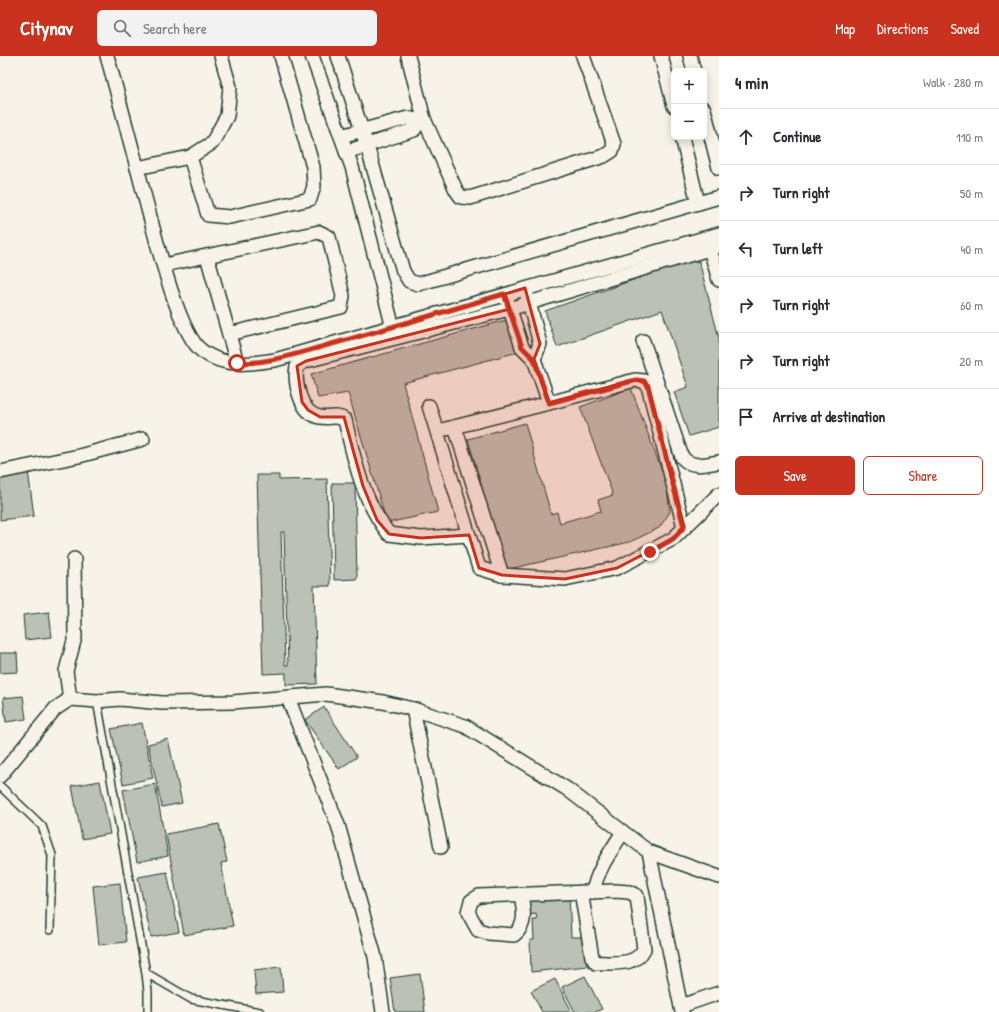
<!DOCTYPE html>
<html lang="en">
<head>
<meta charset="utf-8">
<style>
  body { margin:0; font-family:"Patrick Hand",sans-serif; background:#f2f2f3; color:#2b2b33 }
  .controls { position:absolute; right:12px; top:12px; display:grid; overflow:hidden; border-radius:6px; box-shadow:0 2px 10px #0003 }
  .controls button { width:36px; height:36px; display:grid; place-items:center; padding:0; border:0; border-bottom:1px solid #e1e1e2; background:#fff; color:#2b2b33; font:20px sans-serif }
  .stop { position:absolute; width:12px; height:12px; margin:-9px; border:3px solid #c8321e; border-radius:50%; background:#fff }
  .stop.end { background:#c8321e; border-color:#fff; box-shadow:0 1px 4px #0008 }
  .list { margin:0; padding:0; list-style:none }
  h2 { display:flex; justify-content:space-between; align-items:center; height:52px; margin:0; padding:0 16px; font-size:17px }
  h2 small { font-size:13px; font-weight:400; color:#7c7c81 }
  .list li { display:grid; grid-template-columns:26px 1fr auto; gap:12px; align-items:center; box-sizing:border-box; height:56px; padding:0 16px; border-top:1px solid #e1e1e2 }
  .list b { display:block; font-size:15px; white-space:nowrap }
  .list em { font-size:13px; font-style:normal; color:#7c7c81 }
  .actions { display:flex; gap:8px; padding:12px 16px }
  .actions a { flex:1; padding:9px 0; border:1px solid #c8321e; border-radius:6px; text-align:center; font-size:14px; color:#c8321e }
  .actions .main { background:#c8321e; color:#fff }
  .icon { flex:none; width:22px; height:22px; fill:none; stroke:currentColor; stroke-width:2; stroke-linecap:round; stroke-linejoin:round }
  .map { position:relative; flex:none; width:719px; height:956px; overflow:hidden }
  header { display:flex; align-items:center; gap:24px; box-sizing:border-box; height:56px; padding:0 20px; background:#c8321e; color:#fff }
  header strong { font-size:19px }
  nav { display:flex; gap:22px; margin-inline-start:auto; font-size:14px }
  .search { width:280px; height:36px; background:#f2f2f3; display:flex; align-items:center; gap:10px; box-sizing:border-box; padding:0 14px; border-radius:6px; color:#7c7c81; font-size:15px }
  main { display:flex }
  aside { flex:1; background:#fff }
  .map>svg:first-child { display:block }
  .building { fill:#bbc1b6; stroke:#1f3d34; fill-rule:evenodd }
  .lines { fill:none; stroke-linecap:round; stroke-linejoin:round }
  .service-casing { stroke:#1f3d34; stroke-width:10 }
  .minor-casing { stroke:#1f3d34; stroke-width:16 }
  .service { stroke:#f7f3e8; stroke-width:7 }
  .minor { stroke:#f7f3e8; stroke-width:13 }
  .route { stroke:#c8321e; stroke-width:5 }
  .marked { fill:#c8321e; fill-opacity:0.2; stroke:#c8321e; stroke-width:3; stroke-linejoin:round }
</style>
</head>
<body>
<header>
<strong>Citynav</strong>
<div class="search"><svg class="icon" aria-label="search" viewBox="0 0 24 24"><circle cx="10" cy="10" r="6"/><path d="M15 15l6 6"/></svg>Search here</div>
<nav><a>Map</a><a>Directions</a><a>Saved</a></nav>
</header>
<main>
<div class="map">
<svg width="719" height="956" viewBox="0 0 719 956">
  <rect width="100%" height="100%" fill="#f7f3e8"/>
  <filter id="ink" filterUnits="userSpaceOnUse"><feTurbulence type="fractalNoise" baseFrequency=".025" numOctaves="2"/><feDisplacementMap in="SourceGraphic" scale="8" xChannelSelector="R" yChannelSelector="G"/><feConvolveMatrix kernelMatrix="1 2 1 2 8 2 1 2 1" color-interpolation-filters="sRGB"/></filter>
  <g filter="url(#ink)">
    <g class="building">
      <path d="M695,202L697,206L699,205L719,282V371L689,380L674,336L688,331L662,254L557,291L545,255Z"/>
      <path d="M506,264L518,296L403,327L438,456L387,467L348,337L318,342L311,318Z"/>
      <path d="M631,332L666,426L670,456L659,472L630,486L509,513L505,511L468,383L525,367L551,458L557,456L560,467L601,455L598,444L613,439L580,351Z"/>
      <path d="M28,415L34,460L0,464V419Z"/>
      <path d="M257,419H279V424L327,423L330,530H314L317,628L286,629V617L263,618ZM281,476H284L288,609H285Z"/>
      <path d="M332,427H355L357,523L334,524Z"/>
      <path d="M49,556L52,581L25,584L23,559Z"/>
      <path d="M0,597H17L18,616L0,617Z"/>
      <path d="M23,640L26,663L6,666L3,642Z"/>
      <path d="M324,651L357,701L339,713L305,664Z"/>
      <path d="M142,667L153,722L123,728L111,673Z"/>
      <path d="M168,683L182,747L162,751L148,688Z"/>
      <path d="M100,725L110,778L82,783L72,730Z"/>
      <path d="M155,728L168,800L137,806L123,734Z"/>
      <path d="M219,768L227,806L221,807L233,870L184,879L166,778Z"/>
      <path d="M167,816L179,876L151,881L138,821Z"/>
      <path d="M120,827L126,886L99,889L93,830Z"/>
      <path d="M569,839L571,881H585L587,910L531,916L530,884H534L533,864H537L536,858L529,859V841Z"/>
      <path d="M281,911L283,936L256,938L254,914Z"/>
      <path d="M420,918L425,956H395L390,922Z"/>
      <path d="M585,920L602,953L595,956H575L562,931Z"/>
      <path d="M555,923L572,956H542L531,935Z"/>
    </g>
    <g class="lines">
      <defs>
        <g id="service">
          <path d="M97,645L146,917L148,936V956"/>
          <path d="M0,730L42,770L52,799L50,874"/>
          <path d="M146,917L191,943L260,956"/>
        </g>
        <g id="minor">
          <path d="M107,0C120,46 132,92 144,138C153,170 177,277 202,295C225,312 249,308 275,304L719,178"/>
          <path d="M312,0L352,111L393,272"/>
          <path d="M338,0L367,90L403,215L409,225L418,228L719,141"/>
          <path d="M408,0L424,63L456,134L461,141L470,142L604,100L612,95L614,88L583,0"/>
          <path d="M661,0L674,50"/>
          <path d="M690,0L694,15"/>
          <path d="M704,53L719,112"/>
          <path d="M341,80L408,62L420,65L424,63"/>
          <path d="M682,81L698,147"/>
          <path d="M346,96L414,74L420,65"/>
          <path d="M190,101L208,159L230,161L310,143L314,130L313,111L281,0"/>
          <path d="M137,112L190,101L212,87L227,60L230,31L221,0"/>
          <path d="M710,193L719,224"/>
          <path d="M207,200L237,307"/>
          <path d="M164,209L319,176L329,181L343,240L341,251L229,278"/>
          <path d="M507,244L522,291L534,303L540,288L527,239"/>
          <path d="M643,285L682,401C691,413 706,408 719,406"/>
          <path d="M534,303L549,347L635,324L644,325L648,330L684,471"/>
          <path d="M429,350L479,512L502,519"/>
          <path d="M455,371L502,519L565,523L617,512L673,483L719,438"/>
          <path d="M446,373L549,347"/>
          <path d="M0,416L79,400L143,383"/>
          <path d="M469,479L421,482L389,478C363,446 354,403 345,364C337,358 329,363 320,361C300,358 294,326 297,310L306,305L509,253L719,190"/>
          <path d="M288,642L338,769L375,901L383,956"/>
          <path d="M70,643L66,615L75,581L74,503"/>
          <path d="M413,653L441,791"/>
          <path d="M0,720L55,653L70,643L97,645L120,643L162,647L233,646L326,638L383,646L413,653L465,670L567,733L649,796L682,956"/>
          <path d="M649,796L719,821"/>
          <path d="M593,836C597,814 611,795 623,776"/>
          <path d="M521,838C523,853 528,868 514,879L488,877L478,874L468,856L471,845L479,840L615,835L629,836L637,840L644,893C635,911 614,906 596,907L592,901L581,836"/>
          <path d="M681,950L719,937"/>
        </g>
      </defs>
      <use href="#service" class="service-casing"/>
      <use href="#minor" class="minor-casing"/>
      <use href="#service" class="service"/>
      <use href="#minor" class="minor"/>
    </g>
  </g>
  <g class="lines" filter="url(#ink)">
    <path class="route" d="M237,307C270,308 301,296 332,288C390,272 447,255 504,238L522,291L534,303L549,347L636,324L644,325L648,330L684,471L673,483L650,496"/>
  </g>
  <path class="marked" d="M525,232L540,288L534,303L549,347L635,324L644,325L648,330L684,471L673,483L617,512L565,523L502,519L479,512L469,479L421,482L389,478L377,464L363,430L344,361H320L308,354L302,346L297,310L306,305L510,253L505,238Z"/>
</svg>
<div class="controls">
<button>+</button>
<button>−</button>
</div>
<div class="stop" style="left:237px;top:307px"></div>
<div class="stop end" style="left:650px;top:496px"></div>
</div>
<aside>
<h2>4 min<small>Walk · 280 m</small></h2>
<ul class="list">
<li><svg class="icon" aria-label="ahead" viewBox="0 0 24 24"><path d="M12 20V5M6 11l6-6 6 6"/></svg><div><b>Continue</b></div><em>110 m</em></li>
<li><svg class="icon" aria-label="right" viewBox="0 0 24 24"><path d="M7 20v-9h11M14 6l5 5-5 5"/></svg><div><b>Turn right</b></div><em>50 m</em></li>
<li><svg class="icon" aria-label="left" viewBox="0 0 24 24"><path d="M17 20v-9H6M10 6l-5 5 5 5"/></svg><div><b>Turn left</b></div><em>40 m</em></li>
<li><svg class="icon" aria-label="right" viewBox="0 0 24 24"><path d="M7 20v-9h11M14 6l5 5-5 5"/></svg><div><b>Turn right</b></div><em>60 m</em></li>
<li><svg class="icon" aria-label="right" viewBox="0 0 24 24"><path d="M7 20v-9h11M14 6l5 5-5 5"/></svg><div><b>Turn right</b></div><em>20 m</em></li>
<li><svg class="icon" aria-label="arrive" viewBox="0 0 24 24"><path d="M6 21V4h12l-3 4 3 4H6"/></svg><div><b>Arrive at destination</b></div></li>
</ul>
<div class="actions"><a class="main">Save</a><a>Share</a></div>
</aside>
</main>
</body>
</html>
